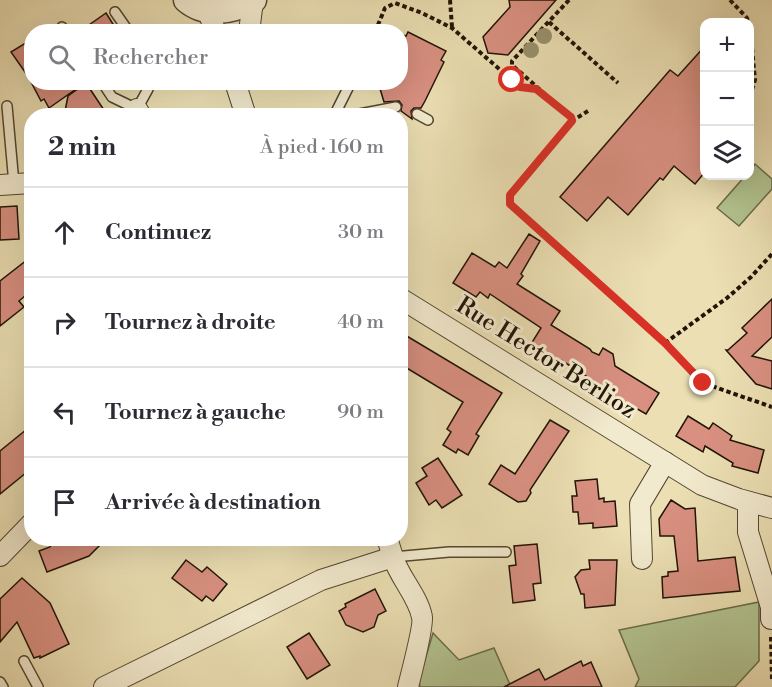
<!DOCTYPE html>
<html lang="fr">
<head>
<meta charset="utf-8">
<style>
  body { margin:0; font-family:"Libre Bodoni",serif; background:#f7f7f7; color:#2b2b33 }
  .controls { position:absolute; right:18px; top:18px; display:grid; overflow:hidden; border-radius:12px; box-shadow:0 6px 24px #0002 }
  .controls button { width:54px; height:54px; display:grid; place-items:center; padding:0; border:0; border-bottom:2px solid #e1e1e2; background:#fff; color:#2b2b33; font:30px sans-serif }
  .stop { position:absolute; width:18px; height:18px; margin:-14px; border:4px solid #d93025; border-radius:50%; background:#fff }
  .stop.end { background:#d93025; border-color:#fff; box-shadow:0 2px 6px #0008 }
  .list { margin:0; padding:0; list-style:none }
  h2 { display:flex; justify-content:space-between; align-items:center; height:78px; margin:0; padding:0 24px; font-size:26px }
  h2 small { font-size:20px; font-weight:400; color:#7c7c81 }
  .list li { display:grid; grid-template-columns:39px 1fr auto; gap:18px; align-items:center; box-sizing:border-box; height:90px; padding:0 24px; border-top:2px solid #e1e1e2 }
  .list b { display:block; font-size:22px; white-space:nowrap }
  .list em { font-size:20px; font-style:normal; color:#7c7c81 }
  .icon { flex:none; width:33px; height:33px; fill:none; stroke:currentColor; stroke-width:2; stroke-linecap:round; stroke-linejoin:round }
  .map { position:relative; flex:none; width:772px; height:687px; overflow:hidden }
  .search { position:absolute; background:#fff; box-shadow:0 6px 24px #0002; left:24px; top:24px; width:384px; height:66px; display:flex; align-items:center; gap:15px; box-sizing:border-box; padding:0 21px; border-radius:24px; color:#7c7c81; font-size:22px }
  .panel { position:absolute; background:#fff; box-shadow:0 6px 24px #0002; left:24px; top:108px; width:384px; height:438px; border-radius:24px }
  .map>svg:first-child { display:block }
  .green { fill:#b2c390; stroke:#6a6c4b; stroke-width:1.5 }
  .building { fill:#d99081; stroke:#211406; stroke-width:1.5 }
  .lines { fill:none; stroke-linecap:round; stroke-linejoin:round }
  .service-casing { stroke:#544731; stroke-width:12 }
  .minor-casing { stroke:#544731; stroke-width:22 }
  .tertiary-casing { stroke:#544731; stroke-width:27 }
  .path { stroke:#211406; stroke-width:4; stroke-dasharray:4.5 3; stroke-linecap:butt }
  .service { stroke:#f2eace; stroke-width:9 }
  .minor { stroke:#f2eace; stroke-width:20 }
  .tertiary { stroke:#f2eace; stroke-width:24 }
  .tree { fill:#98916e }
  .route { stroke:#d93025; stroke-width:8 }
  .labels { text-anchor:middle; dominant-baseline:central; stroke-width:6; stroke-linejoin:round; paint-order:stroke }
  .street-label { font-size:24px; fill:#211406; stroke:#f2eace }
</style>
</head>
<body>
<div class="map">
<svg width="772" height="687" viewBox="0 0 772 687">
  <rect width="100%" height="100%" fill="#ebdfb3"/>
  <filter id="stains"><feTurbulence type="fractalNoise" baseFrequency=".00333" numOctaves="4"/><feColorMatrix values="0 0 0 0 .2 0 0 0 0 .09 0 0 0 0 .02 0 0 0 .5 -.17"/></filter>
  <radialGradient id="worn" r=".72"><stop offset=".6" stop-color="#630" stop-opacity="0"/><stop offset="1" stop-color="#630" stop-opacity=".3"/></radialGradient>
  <g class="green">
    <path d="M755,164L772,179V189L739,226L717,208L745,176H750V171Z"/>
    <path d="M759,602V661L735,687H635L639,679L619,630Z"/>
    <path d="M433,633L459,660L494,648L511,687H420L419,680Z"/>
  </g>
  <g class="building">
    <path d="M509,0H556L508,55L488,53L483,37L510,7Z"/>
    <path d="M106,13L118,32H79Z"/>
    <path d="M408,32L446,51L441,60L444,62L425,101L421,108H414L411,111L412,119L401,111L402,105L399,101L384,102L378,82H400V34L406,36Z"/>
    <path d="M32,39V82L11,52Z"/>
    <path d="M705,46V172L695,184L674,166L663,180L660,178L628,215L608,197L587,221L560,197L670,70L678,76Z"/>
    <path d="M31,82H86L49,108L44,99L41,101Z"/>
    <path d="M86,83L108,116H64L68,96Z"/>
    <path d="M17,206L19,239L0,240V207Z"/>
    <path d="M529,234L540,241L521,274L523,276L517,284L560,311L551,325L590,349L592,352L599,355L603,348L613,354L615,366L659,393L646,414L634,407L632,410L617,401L618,400L584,380L586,376L561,360L559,362L531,344L541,328L490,294L488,298L480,292L476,297L453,283L472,253L495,267L499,262L507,268Z"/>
    <path d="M32,256V290L19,301L24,307L0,326V281Z"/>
    <path d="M772,299V337L752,356L772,361V389L756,384L726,350H728L747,333L742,328Z"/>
    <path d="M400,332L502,393L476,434L479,436L468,455L458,449L456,453L443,445L451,432L447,429L463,402L400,364Z"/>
    <path d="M688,416L709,429L713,423L732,436L730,440L764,450L758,473L732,466L733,463L705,446L703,452L676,436Z"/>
    <path d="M550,420L569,431L530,490L531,493L526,501L518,502L489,484L501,465L515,474Z"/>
    <path d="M32,425V468L0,494V451Z"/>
    <path d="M438,458L462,495L442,508L436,500L429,505L416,483L427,476L422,468Z"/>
    <path d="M597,479L599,499L604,498V502L615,501L617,526L593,528V523L579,524L578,512H573L572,496H577L575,481Z"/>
    <path d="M671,500L685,509L695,508L698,561L735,557L740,591L663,598L662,577L668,576V572L678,571L674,536H660L659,519Z"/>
    <path d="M57,538H107L89,556L47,572L39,551L50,547L53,541Z"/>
    <path d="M537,544L541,583L533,584L535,600L513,603L509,566L516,565L514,546Z"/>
    <path d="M186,560L202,572L207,567L227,584L213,601L206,596L202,601L172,578Z"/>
    <path d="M589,560H617L615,605L585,608L584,594H581L575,577L581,570L590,569Z"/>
    <path d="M22,578L50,603L69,644L40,658V656L34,658L17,622L0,642V599Z"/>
    <path d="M375,589L386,611L378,615L374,627L363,632L346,625L339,611L346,607L345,604Z"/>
    <path d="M309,633L330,665L307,679L287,647Z"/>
    <path d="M581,661L583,666L591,662L602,687H504L539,669L545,680Z"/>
  </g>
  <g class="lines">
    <defs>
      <g id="service">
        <path d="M115,12L129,32"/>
        <path d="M62,27L65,32"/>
        <path d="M102,82L112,97L137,109L148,89V82"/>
        <path d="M7,106L14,184"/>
        <path d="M417,114L428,120"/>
        <path d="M334,116L351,82"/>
        <path d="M349,116L396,107"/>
        <path d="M393,557L449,552H506"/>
        <path d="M24,661L38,687"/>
        <path d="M0,682L3,687"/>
      </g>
      <g id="minor">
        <path d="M207,10L216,32"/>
        <path d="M249,32L253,1"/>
        <path d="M235,82L246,116"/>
        <path d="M137,109L141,116"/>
        <path d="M0,185L32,183"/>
        <path d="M400,298L702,485L739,499L772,508"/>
        <path d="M748,502V532L771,607V619"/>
        <path d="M387,538L393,557"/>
        <path d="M0,556L32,523"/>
        <path d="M642,559L640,504L665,462"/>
        <path d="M104,687L321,580L393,557C399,577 418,596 422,617C424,625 411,675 408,687"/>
      </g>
      <path id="tertiary" d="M186,0C206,17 233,12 254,0"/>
    </defs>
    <use href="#service" class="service-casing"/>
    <use href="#minor" class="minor-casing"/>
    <use href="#tertiary" class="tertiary-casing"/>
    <g class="path">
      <path d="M450,0L452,27"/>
      <path d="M569,0L512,61V65L571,117L572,121"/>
      <path d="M730,0L747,18L748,22"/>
      <path d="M549,22L618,83"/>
      <path d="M750,26L755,80L750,96"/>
      <path d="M375,32L385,8L395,3L422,13L452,28L520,87L536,89"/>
      <path d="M588,111L572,121L510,195V204L665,343L703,383L772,407"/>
      <path d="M665,343L727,298L751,277L772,254"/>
      <path d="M771,637L772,680"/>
    </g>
    <use href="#service" class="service"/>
    <use href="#minor" class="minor"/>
    <use href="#tertiary" class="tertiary"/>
  </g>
  <g class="tree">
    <circle cx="544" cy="36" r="8"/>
    <circle cx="531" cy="50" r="8"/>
  </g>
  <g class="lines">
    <path class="route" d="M512,80L520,87L536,89L571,117L572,121L510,195V204L665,343L703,383"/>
  </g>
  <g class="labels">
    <g class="street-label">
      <text transform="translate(546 358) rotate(32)">Rue Hector Berlioz</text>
    </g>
  </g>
  <rect width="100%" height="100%" filter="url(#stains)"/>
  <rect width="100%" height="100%" fill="url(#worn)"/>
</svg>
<div class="controls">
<button>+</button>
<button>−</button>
<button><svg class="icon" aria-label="layers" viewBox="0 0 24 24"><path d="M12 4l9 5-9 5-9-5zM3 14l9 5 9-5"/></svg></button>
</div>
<div class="stop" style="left:512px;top:80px"></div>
<div class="stop end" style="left:703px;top:383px"></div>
<div class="search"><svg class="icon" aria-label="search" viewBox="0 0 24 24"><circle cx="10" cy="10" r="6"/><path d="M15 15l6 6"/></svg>Rechercher</div>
<section class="panel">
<h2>2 min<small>À pied · 160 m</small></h2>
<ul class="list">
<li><svg class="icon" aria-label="ahead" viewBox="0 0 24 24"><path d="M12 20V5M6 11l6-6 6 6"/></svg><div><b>Continuez</b></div><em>30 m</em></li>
<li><svg class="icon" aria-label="right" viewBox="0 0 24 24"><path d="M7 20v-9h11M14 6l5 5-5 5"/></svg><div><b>Tournez à droite</b></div><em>40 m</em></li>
<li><svg class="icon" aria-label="left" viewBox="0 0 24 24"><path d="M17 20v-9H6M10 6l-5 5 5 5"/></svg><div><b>Tournez à gauche</b></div><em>90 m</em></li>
<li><svg class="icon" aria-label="arrive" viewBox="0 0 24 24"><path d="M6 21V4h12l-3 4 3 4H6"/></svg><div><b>Arrivée à destination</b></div></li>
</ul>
</section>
</div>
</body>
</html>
